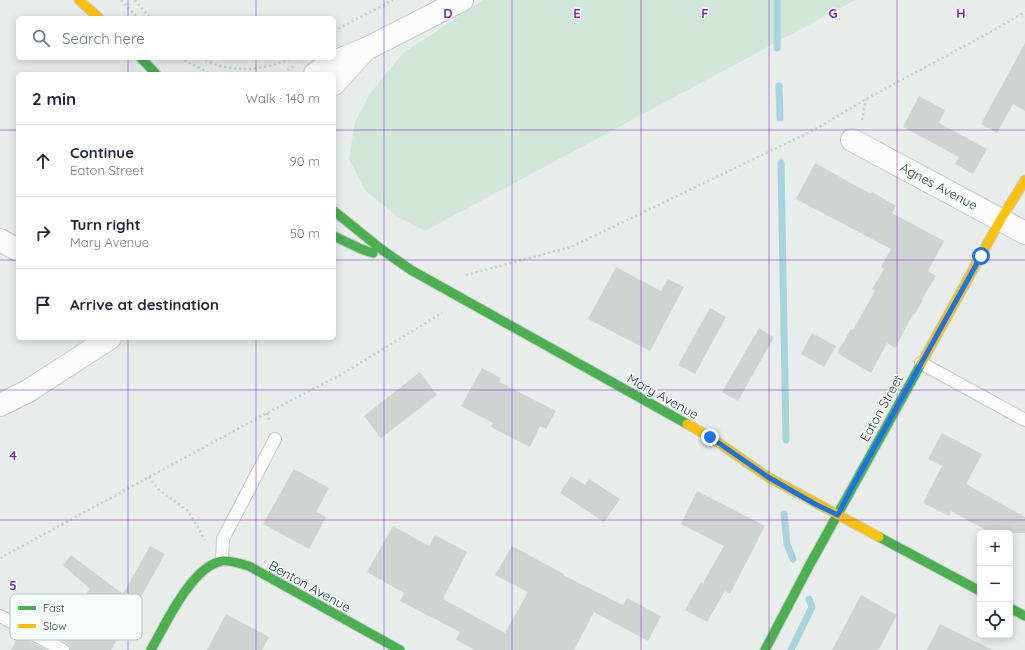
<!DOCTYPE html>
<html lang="en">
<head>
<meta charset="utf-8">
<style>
  body { margin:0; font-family:Quicksand,sans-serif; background:#f6f6f7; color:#1f2937 }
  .controls { position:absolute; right:12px; bottom:12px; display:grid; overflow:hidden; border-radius:6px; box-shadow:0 2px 10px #0003 }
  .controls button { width:36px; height:36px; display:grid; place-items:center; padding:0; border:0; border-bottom:1px solid #e0e1e3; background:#fff; color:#1f2937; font:20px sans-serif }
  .stop { position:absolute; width:12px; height:12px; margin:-9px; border:3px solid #1a73e8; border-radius:50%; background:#fff }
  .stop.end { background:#1a73e8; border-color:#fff; box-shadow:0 1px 4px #0008 }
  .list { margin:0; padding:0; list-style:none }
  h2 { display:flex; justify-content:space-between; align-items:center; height:52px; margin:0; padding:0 16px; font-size:17px }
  h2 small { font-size:13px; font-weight:400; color:#747a83 }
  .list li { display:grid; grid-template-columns:26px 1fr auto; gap:12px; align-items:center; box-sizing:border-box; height:72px; padding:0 16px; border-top:1px solid #e0e1e3 }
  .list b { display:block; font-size:15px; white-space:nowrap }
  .list p { margin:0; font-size:13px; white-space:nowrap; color:#747a83 }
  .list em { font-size:13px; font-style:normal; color:#747a83 }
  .icon { flex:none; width:22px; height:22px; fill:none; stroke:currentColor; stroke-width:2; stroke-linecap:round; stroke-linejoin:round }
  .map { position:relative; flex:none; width:1025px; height:650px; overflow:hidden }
  .search { position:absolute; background:#fff; box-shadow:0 2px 10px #0003; left:16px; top:16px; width:320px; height:44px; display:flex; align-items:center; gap:10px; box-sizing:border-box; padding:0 14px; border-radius:6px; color:#747a83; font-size:15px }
  .panel { position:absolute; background:#fff; box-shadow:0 2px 10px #0003; left:16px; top:72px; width:320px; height:268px; border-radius:6px }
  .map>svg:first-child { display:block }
  .green { fill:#d1e6d8 }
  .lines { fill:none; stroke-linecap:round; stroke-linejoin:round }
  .stream { stroke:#a9d4db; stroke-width:7 }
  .building { fill:#cfd4d2 }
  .lane-casing { stroke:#c5cac8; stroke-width:14 }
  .street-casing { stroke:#c5cac8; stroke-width:24 }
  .fast-casing { stroke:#c3cbc8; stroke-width:11 }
  .slow-casing { stroke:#c3cbc8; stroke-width:11 }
  .path { stroke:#c3ccca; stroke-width:2.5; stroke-dasharray:2 3; stroke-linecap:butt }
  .lane { stroke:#fcfcfc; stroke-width:12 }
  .street { stroke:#fcfcfc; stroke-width:22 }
  .fast { stroke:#4caf50; stroke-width:9 }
  .slow { stroke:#ffc107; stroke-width:9 }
  .route { stroke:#1a73e8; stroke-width:5 }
  .grid { fill:none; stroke:#7b2cbf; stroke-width:1; stroke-opacity:0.55 }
  .labels { text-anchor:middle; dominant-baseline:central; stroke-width:3; stroke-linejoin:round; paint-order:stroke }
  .street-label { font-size:13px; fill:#24423a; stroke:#f7fbf9 }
  .key { fill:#f7fbf9; stroke:#b8c4c0; stroke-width:1 }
  .key-label { font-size:11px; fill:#24423a }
  .grid-label { font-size:13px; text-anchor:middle; font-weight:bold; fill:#7b2cbf; stroke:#f7fbf9; stroke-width:3; stroke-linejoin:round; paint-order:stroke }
</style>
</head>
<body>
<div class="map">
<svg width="1025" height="650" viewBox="0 0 1025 650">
  <rect width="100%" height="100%" fill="#e8edeb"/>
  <path class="green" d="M483,0H855L425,231L399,218L365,190L349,159L355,122L369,95L403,53Z"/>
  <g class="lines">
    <g class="stream">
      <path d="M777,0V48"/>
      <path d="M779,86L780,118"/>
      <path d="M781,163L786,440"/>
      <path d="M784,514L787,544L793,559"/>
      <path d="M791,650L812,607L809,599"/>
    </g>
  </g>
  <g class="building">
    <path d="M1025,43V111L1013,104L997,133L981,124Z"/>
    <path d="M919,96L945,110L939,123L987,149L973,174L955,164L959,157L903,127Z"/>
    <path d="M815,163L871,194L872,192L896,206L892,213L944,241L928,271L936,276L922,299L923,300L914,315L913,314L895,348L887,343L871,373L837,353L851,329L853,330L875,291L872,289L884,269L881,267L891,249L796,199Z"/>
    <path d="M616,267L661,291L668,279L684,287L650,351L588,319Z"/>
    <path d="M710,308L726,317L695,374L678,365Z"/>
    <path d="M759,328L774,337L738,401L722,392Z"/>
    <path d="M812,333L836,346L824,367L801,354Z"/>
    <path d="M482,368L501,378L499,382L556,411L546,429L540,426L530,447L491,427L493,423L461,406Z"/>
    <path d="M420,372L437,395L381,438L364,416Z"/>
    <path d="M942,433L982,454L966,484L1025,517V533H991L951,511L949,516L923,503L942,466L928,459Z"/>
    <path d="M294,469L329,488L316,512L326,517L309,549L263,524Z"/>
    <path d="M571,476L585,485L589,479L620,499L604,522L560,493Z"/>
    <path d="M697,491L765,526L730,594L725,591L707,622L685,610L701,582L703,583L724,546L681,524Z"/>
    <path d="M393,526L429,546L435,535L467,552L443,599L505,633L528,592L495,575L512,546L564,574L563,575L623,605L627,598L661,616L648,641L594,612L574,650H475L456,640L460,632L400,601L404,593L367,572Z"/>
    <path d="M150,546L165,554L111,650H70V646L67,643L26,622L33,609L63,625L90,589L63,565L71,555L123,594Z"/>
    <path d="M861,595L897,615L879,649L875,650H832Z"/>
    <path d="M226,614L269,637L262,650H207Z"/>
    <path d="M940,624L993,650H927Z"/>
    <path d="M19,635L47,650H11Z"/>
  </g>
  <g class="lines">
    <defs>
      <g id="lane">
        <path d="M921,363L1025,420"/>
        <path d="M222,560L223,539L275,439"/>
        <path d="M0,616L63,650"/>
      </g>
      <g id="street">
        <path d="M315,74L331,63L368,48L462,0"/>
        <path d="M334,84L364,51"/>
        <path d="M852,140L1025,233"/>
        <path d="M0,240L18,250"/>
        <path d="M0,405L28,391L110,338"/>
      </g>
      <g id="fast">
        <path d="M141,58L156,74"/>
        <path d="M334,211L381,249L411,270L687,424"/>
        <path d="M334,236L361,249L373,253"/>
        <path d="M879,537L980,591"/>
        <path d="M1010,608L1025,616"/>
        <path d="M151,650C165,625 192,566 222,561C230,560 241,564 249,566L400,650"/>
        <path d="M765,650L809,566L921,364"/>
      </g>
      <g id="slow">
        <path d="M79,0L99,18"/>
        <path d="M921,364L1001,219L1025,180"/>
        <path d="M687,424L710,437L768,477L879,537"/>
      </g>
    </defs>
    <use href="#lane" class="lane-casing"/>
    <use href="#street" class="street-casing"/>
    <use href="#fast" class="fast-casing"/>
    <use href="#slow" class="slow-casing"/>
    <g class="path">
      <path d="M121,0L138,18"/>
      <path d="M135,0L150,18"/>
      <path d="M334,31L393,0"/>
      <path d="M180,58L211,74"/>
      <path d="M201,58C229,74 263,71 292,58"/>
      <path d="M285,74L286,71L294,66"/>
      <path d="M862,120L866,99"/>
      <path d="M466,275L571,247L814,130L866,99L996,29L1025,12"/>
      <path d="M267,413L270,423"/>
      <path d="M149,477L158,489L188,511L205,540"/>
      <path d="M0,558L267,413L342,374L442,313"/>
    </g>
    <use href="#lane" class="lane"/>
    <use href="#street" class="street"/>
    <use href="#fast" class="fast"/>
    <use href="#slow" class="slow"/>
  </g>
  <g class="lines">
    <path class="route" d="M710,437L768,477L815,504L838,515L849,493L981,256"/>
  </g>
  <path class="grid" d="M128,0V18M256,0V18M384,0V650M512,0V650M641,0V650M769,0V650M897,0V650M128,58V74M256,58V74M0,130H18M334,130H1025M0,260H18M334,260H1025M128,338V650M256,338V650M0,390H1025M0,520H1025"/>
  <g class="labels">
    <g class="street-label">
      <text transform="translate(939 186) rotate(28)">Agnes Avenue</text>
      <text transform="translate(663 396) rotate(29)">Mary Avenue</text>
      <text transform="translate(881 408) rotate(-61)">Eaton Street</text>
      <text transform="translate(310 586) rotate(29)">Benton Avenue</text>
    </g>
  </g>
  <rect x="10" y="594" width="132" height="46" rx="6" class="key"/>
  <rect x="18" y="606" width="18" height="4" fill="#4caf50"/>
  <rect x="18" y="624" width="18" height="4" fill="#ffc107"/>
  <g class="key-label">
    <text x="43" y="612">Fast</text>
    <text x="43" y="630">Slow</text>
  </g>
  <g class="grid-label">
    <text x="448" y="18">D</text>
    <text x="577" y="18">E</text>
    <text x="705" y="18">F</text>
    <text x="833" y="18">G</text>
    <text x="961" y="18">H</text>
    <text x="13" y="460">4</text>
    <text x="13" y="590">5</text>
  </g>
</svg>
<div class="controls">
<button>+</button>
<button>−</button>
<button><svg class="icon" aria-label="locate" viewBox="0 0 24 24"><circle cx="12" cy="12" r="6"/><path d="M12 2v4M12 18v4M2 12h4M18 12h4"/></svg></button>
</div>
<div class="stop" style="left:981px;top:256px"></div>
<div class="stop end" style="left:710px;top:437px"></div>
<div class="search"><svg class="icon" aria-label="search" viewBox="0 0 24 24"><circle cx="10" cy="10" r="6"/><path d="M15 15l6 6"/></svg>Search here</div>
<section class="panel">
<h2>2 min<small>Walk · 140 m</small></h2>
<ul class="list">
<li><svg class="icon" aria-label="ahead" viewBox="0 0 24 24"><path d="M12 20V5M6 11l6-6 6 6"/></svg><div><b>Continue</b><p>Eaton Street</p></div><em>90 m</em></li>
<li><svg class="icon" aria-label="right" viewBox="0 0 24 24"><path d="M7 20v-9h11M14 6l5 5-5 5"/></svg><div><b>Turn right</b><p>Mary Avenue</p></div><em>50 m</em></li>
<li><svg class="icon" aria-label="arrive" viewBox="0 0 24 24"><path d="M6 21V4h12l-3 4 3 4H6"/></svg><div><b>Arrive at destination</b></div></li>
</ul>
</section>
</div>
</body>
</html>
